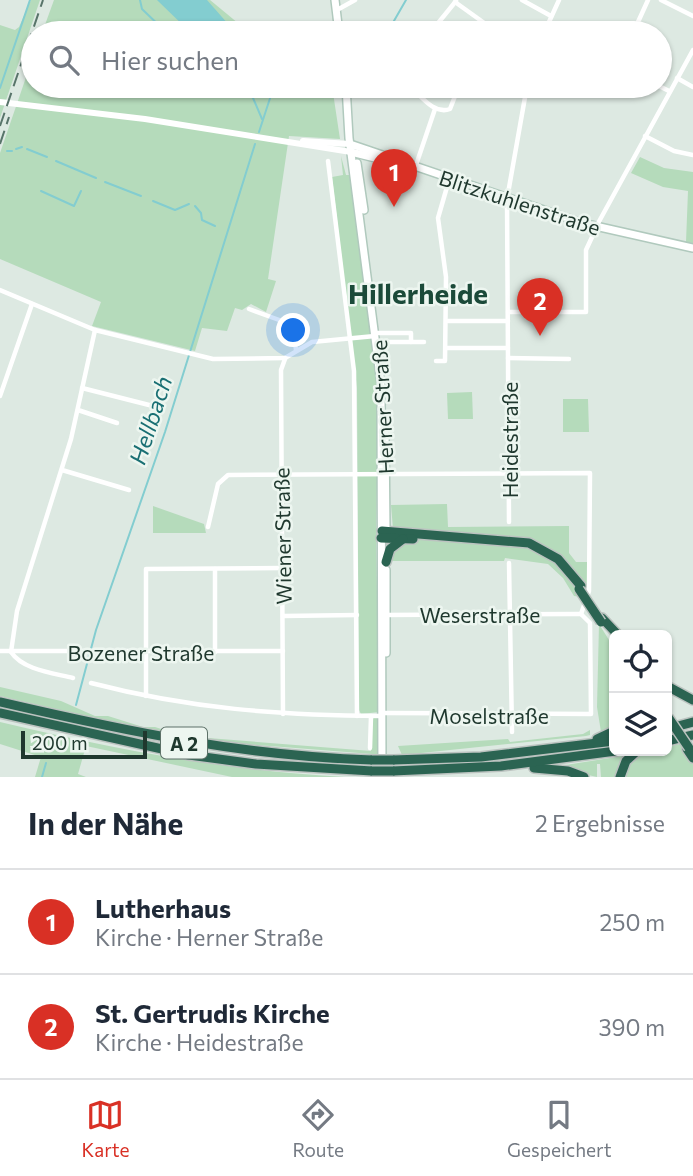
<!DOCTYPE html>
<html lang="de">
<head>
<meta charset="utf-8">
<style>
  body { margin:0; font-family:Commissioner,sans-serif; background:#f6f6f7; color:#1f2937 }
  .controls { position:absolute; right:21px; bottom:21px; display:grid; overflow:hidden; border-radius:10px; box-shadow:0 2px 5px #0004 }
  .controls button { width:63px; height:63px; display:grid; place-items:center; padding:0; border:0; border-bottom:2px solid #e0e1e3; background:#fff; color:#1f2937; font:35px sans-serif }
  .scale { position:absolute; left:21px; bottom:18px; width:126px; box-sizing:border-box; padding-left:7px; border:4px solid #1f382e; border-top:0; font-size:19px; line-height:24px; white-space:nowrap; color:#1f382e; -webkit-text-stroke:5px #edf6f0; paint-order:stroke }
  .you { position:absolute; left:294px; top:331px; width:24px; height:24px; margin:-18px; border:5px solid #fff; border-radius:50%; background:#1a73e8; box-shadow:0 0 0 10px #1a73e833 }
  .badge { display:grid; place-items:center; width:46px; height:46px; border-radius:50%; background:#d93025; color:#fff; font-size:23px; font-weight:700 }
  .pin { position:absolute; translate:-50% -58px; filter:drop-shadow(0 2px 4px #0008) }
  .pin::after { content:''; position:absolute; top:37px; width:24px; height:21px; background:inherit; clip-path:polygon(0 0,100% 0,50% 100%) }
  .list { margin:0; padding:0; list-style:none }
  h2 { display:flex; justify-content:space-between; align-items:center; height:91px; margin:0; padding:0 28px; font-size:30px }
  h2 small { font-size:23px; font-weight:400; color:#747a83 }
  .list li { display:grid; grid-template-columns:46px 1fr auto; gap:21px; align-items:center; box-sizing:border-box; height:105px; padding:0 28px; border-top:2px solid #e0e1e3 }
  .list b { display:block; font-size:26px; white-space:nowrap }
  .list p { margin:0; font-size:23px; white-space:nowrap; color:#747a83 }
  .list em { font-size:23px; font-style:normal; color:#747a83 }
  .icon { flex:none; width:38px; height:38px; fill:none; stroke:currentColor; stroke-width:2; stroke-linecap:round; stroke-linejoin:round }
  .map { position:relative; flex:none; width:693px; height:777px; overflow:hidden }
  .search { position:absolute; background:#fff; box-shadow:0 2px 5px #0004; left:21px; right:21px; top:21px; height:77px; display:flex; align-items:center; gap:18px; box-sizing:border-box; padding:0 24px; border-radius:38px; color:#747a83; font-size:26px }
  .sheet { height:301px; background:#fff }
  nav { display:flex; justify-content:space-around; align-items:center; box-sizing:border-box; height:98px; border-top:2px solid #e0e1e3; background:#fff; font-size:19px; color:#747a83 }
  nav a { display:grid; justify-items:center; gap:4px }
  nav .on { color:#d93025 }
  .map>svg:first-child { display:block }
  .green { fill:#b5dbbb }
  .water { fill:#83cdd0 }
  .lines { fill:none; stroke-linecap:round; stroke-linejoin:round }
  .stream { stroke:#83cdd0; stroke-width:2 }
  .secondary-casing { stroke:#b0c9bd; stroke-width:10 }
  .motorway-casing { stroke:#bcc3c0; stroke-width:12 }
  .minor { stroke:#fff; stroke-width:4.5 }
  .tertiary { stroke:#fff; stroke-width:6 }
  .secondary { stroke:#fff; stroke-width:7 }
  .motorway { stroke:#2b6452; stroke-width:9 }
  .rail { stroke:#58746a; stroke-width:2; stroke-dasharray:14 7; stroke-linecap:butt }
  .motorway-bridge-casing { stroke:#bcc3c0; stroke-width:12; stroke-linecap:butt }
  .motorway-bridge { stroke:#2b6452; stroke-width:9 }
  .labels { text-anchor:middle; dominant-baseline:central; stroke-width:5; stroke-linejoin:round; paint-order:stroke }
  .shield { fill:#edf6f0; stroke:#5d7168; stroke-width:2 }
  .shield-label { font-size:19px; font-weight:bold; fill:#1f382e }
  .street-label { font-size:21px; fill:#1f382e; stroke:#edf6f0 }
  .water-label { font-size:23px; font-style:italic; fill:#196f73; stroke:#edf6f0 }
  .district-label { font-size:28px; font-weight:bold; fill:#1b4a39; stroke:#edf6f0 }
</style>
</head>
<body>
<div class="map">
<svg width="693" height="777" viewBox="0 0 693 777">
  <rect width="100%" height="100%" fill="#dde9e2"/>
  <g class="green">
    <path d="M31,0H40L0,118V25L15,30L19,27Z"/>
    <path d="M54,0H210L250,33H42Z"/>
    <path d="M33,57V86H332L340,139L289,136L268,279L276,281L266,312L251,304L242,310L235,308L227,331L202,328L195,351L92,326L101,302L0,259V153Z"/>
    <path d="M341,156L346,175H350L353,186L379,384L376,532L379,712L361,714L359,710L357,388L332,177L343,175Z"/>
    <path d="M640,157L664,168L693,172V243L686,242L688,191L663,187L631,173Z"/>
    <path d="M472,392L473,419H448L447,393Z"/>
    <path d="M563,399H588L589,432H563Z"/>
    <path d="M447,504L448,527L569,526V553L576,562H588L587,588L574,571L548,549L393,529L391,505Z"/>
    <path d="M153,506L204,524L206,533H153Z"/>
    <path d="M403,540C436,539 514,539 542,554C560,565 571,580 582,597L574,596L563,578L548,564L505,558L504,561H391L395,550Z"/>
    <path d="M599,624L614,648V727L601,732L597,707Z"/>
    <path d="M0,687L61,701L95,716H108L143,727H155L177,734L198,733L208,738L371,751L372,719L376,717L379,719L380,777H372V754L219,742L145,730L0,696Z"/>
    <path d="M0,722C114,749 227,771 345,777H232L86,746L78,774L86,777H35L41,757L0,744Z"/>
    <path d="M590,730V735L586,736L402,755L398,746L508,739L510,742L583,734Z"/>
    <path d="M680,744L693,763V777H621L635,755L667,751V747Z"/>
    <path d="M629,755L617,777H601L600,764H597V777L553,767Z"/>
  </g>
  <path class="water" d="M157,0H207L236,33H191Z"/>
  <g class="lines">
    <g class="stream">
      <path d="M140,0L142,9L167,33"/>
      <path d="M387,33L406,0"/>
      <path d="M241,86L253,98L262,119"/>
      <path d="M0,88L30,0"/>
      <path d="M259,132L274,86"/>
      <path d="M16,149L22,147"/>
      <path d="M27,149L47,157"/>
      <path d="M7,151H12"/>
      <path d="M56,161L96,178"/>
      <path d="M105,182L141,196"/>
      <path d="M41,191L74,206L81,191"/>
      <path d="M153,201L175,210L189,204"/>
      <path d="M195,206L201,213L202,220L215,226"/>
      <path d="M76,705L96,630L165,432L255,144"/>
      <path d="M42,777L46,763"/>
    </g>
    <defs>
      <g id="secondary">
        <path d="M335,0L339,33"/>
        <path d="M346,86L349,138L381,384L382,777"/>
        <path d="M350,144L582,223L693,248"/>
        <path d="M351,152L391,162"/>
        <path d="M357,163L364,210"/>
        <path d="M385,434L386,531"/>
        <path d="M386,570V653"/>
      </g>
      <g id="motorway">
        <path d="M382,531L529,543L558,559L581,586"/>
        <path d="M381,538L413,539"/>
        <path d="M386,562L390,549L403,539"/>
        <path d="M602,618L618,635"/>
        <path d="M667,686L693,700"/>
        <path d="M0,702C125,731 243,756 372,760"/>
        <path d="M0,713L189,755L256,764L372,771"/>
        <path d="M667,729L693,722"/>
        <path d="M597,739L614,731"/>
        <path d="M667,741L693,735"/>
        <path d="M687,749L693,758"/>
        <path d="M393,760L481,757L614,741"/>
        <path d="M534,768L568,771L584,777"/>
        <path d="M393,771L501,766L616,751"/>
        <path d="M620,777L626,761L637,751"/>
      </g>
    </defs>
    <use href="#secondary" class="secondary-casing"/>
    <use href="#motorway" class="motorway-casing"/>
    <g class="minor">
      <path d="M522,0L551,16"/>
      <path d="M661,0L693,16"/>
      <path d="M455,2L494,30L492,33"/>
      <path d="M337,10L355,0"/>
      <path d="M430,33L456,1"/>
      <path d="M544,33L559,0"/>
      <path d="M633,33L648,0"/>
      <path d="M677,78L693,87"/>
      <path d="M410,86C421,96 434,115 450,109L459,86"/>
      <path d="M659,86L669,91"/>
      <path d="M645,136L674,151L693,155"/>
      <path d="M328,161L354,371L357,716"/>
      <path d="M415,168L435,109"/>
      <path d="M596,227L693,50"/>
      <path d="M0,290L95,330L213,359L285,358L312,342L375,336"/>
      <path d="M249,309L293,325L296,350"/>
      <path d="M508,312H586V250L593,235"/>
      <path d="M448,321H508"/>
      <path d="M376,333H411V342H424"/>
      <path d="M388,342H411"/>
      <path d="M447,348H508"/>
      <path d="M508,358L569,359"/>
      <path d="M436,361H445L446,277L438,218L449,180"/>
      <path d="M82,388L153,406"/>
      <path d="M0,396L32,304"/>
      <path d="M78,410L117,423"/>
      <path d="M62,470L129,490"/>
      <path d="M509,522L507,199L527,86"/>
      <path d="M208,527L218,484L228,475L590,473L589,591L581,614"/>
      <path d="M509,563L512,732"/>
      <path d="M215,569V652"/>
      <path d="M384,615L581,614"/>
      <path d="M283,616L357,615"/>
      <path d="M0,651H283"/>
      <path d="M73,678C53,673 23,670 11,652L17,611L71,439L95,330"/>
      <path d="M91,683C191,709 278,715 381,716"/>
      <path d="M146,696V569L282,568"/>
      <path d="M383,713L591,714L590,623L581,614"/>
      <path d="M283,714L281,370L285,359"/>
      <path d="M370,748L371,716"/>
    </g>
    <g class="tertiary">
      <path d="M0,102L145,119L351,152"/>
      <path d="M303,141L350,144"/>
    </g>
    <use href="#secondary" class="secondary"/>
    <use href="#motorway" class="motorway"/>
    <g class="rail">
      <path d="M0,126L43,0"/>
      <path d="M0,144L9,117"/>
    </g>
    <defs>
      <g id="motorway-bridge">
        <path d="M579,589L601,622"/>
        <path d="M668,717L689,748"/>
        <path d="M372,760H393"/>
        <path d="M372,771H393"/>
      </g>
    </defs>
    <use href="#motorway-bridge" class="motorway-bridge-casing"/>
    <use href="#motorway-bridge" class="motorway-bridge"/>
  </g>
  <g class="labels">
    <rect class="shield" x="161" y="727.5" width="46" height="31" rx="5"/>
    <g class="shield-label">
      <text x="184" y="743">A 2</text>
    </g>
    <g class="street-label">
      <text transform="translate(520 202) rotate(18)">Blitzkuhlenstraße</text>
      <text transform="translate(382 407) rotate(-93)">Herner Straße</text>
      <text transform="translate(509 440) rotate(-90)">Heidestraße</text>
      <text transform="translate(282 536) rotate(-91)">Wiener Straße</text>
      <text x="480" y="614">Weserstraße</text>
      <text x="141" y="652">Bozener Straße</text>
      <text x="489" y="715">Moselstraße</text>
    </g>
    <g class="water-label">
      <text transform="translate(150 420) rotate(-72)">Hellbach</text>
    </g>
    <g class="district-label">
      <text x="418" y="293">Hillerheide</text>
    </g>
  </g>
</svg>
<div class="controls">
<button><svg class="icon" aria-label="locate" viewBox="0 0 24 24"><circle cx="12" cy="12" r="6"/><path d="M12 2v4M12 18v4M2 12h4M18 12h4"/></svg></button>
<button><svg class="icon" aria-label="layers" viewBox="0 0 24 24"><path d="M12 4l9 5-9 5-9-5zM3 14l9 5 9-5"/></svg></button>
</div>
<div class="scale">200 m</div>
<div class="you"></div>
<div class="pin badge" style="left:394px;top:207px">1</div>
<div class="pin badge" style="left:540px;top:336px">2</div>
<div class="search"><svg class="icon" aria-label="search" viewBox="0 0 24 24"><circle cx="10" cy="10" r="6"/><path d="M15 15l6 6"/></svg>Hier suchen</div>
</div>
<section class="sheet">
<h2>In der Nähe<small>2 Ergebnisse</small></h2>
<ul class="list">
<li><span class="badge">1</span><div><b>Lutherhaus</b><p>Kirche · Herner Straße</p></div><em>250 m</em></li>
<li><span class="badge">2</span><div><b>St. Gertrudis Kirche</b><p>Kirche · Heidestraße</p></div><em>390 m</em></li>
</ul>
</section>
<nav>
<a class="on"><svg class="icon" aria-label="map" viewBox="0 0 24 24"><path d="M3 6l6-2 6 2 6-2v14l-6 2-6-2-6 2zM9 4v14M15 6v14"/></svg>Karte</a>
<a><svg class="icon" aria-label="directions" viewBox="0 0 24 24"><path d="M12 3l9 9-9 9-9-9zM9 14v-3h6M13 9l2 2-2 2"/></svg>Route</a>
<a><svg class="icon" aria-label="saved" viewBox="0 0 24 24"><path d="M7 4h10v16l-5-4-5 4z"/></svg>Gespeichert</a>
</nav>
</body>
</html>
